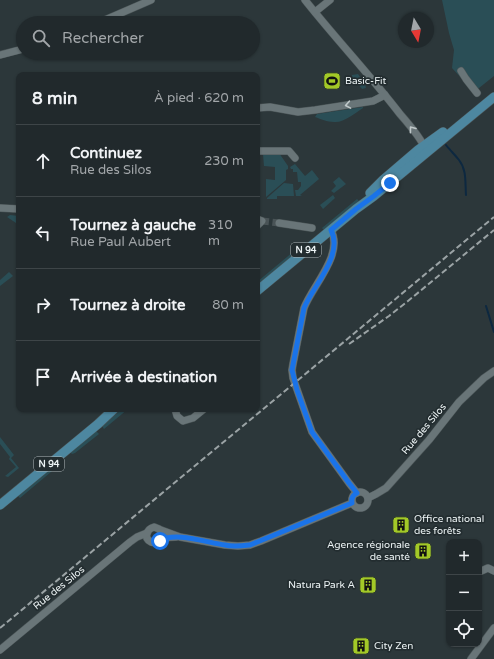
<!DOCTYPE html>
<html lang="fr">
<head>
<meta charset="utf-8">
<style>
  body { margin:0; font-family:"Varela Round",sans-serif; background:#2d3538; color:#f1f3f6 }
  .controls { position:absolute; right:12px; bottom:12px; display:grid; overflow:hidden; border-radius:8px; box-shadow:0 1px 3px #0004 }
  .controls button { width:36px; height:36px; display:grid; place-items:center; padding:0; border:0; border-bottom:1px solid #3e4548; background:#21292c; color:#f1f3f6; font:20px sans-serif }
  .compass { position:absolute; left:398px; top:12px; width:36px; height:36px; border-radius:50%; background:#21292c; box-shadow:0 1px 3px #0004; rotate:170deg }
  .stop { position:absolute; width:12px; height:12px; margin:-9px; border:3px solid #1a73e8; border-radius:50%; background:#fff }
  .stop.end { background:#1a73e8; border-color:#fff; box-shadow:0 1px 4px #0008 }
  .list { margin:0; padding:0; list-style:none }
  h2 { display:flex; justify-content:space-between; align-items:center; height:52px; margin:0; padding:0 16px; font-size:17px }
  h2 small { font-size:13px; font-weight:400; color:#a2a6a9 }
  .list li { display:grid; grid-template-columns:26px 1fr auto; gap:12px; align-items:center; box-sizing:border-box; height:72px; padding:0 16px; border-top:1px solid #3e4548 }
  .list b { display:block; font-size:15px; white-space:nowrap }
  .list p { margin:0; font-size:13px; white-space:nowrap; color:#a2a6a9 }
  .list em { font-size:13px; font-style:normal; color:#a2a6a9 }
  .icon { flex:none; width:22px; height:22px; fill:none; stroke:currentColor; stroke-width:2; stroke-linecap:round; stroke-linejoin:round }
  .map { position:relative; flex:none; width:494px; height:659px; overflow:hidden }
  .search { position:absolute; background:#21292c; box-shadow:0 1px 3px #0004; left:16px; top:16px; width:244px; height:44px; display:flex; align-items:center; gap:10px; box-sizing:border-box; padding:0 14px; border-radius:22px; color:#a2a6a9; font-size:15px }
  .panel { position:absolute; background:#21292c; box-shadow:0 1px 3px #0004; left:16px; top:72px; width:244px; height:340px; border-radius:8px }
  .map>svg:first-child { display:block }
  .green { fill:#2a4e56 }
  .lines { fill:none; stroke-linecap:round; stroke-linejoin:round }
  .stream { stroke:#0d2840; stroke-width:2 }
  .minor-tunnel { stroke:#495356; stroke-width:7; stroke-dasharray:7 3.5; stroke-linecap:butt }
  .minor-casing { stroke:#4c5658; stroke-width:8 }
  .major-casing { stroke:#4c5658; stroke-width:10 }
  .minor { stroke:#697578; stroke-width:7 }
  .major { stroke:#4d87a0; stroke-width:9 }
  .rail { stroke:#9ba3a5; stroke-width:2; stroke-dasharray:6 3; stroke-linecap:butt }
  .oneway { stroke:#bfc8c9 }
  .route { stroke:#1a73e8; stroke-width:5 }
  .labels { text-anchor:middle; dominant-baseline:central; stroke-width:3.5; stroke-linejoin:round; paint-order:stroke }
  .shield { fill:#232d30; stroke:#b0b8ba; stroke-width:1 }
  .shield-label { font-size:9px; font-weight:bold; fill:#edf4f5 }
  .poi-label { font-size:10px; fill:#edf4f5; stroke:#232d30; text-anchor:start }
  .street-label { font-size:10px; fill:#edf4f5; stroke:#232d30 }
</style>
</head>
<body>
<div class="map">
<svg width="494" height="659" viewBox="0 0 494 659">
  <rect width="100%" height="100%" fill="#2c373a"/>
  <g class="green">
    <path d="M442,0H494V76L474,92L452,68L454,50L449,33Z"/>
    <path d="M358,74L365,84L366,88L362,89L352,76V75Z"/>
    <path d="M363,107V108C355,113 344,123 334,122C327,122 321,119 315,117L317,114Z"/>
    <path d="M279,153L288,166V169L286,170V180L266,197V179L275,180V167L264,166L263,154Z"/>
    <path d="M295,164L305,176L312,170L319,179L300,195L302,196H296L295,190H298L301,186V182H298L297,172H293V169H291L290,167Z"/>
    <path d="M339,177L346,184L334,193L331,191L336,186L333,182Z"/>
    <path d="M284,183L293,184L294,196H277V199H267V198Z"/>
    <path d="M333,195L335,198L323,209L320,205Z"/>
    <path d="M357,199L359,201L324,230L322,228Z"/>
    <path d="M10,215L19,216V225L7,217Z"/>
    <path d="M305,242L307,244L257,285V282Z"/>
    <path d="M9,272L13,276L0,286V280Z"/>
    <path d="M122,409H128L104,429L102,426Z"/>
    <path d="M96,431L99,434L75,453L72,454L70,452Z"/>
    <path d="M0,437L14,455L11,458L19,468L8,477L5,476L16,467L9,459L10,457L0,444Z"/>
    <path d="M62,458L64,461L20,498L17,495Z"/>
  </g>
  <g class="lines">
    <g class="stream">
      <path d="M446,145C450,150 455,155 459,160C467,170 465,183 466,195"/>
      <path d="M486,306L494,332"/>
    </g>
    <path class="minor-tunnel" d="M262,221L279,223"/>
    <defs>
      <g id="minor">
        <path d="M305,0C336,39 370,75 400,114C407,122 422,139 425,149"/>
        <path d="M315,12L330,0"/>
        <path d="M98,23L151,0"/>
        <path d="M0,55L23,49"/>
        <path d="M461,71L466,79L477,93"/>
        <path d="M257,108L270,107L298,112L315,110L373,101L385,95"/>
        <path d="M257,151H289L295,158"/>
        <path d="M0,208L19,209"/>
        <path d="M257,219L262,221L257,226"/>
        <path d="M279,223L312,228"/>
        <path d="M331,230C344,255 312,286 304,308L293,364L292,370L293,378L312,432L349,483L357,493"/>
        <path d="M175,409L177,416L183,421L193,418L204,409"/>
        <circle cx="360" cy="500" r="8"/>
        <path d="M368,498L376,494L386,488L429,440L459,402L484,378L494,371"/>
        <path d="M161,530L180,537L225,545L238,546L250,545L261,541L352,503"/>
        <path d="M161,540L162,533L159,529L154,527C147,529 143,538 151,542C157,545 160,539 166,538C169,537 172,537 176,537"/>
        <path d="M479,572L488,568L494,571"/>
        <path d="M0,650L130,542L137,537L147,533"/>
        <path d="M471,659L494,628"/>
      </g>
      <g id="major">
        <path d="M370,193L383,180L418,150L443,132"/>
        <path d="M257,291L356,209L374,196L494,97"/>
        <path d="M0,505L98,424L114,409"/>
      </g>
    </defs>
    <use href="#minor" class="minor-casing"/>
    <use href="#major" class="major-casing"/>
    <use href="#minor" class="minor"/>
    <use href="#major" class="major"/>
    <g class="rail">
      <path d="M349,344L389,316L408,301L494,230"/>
      <path d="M0,628L494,217"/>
    </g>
  </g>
  <defs><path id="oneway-chevron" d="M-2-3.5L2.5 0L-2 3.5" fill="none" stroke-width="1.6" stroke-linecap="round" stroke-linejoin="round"/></defs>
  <g class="oneway">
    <use href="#oneway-chevron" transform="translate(348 105) rotate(170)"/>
    <use href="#oneway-chevron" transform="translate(412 129) rotate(-127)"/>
  </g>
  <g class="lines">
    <path class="route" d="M160,541C174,531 208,543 225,545C233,547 241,546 250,545L352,503C351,498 353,495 357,493L349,483L312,432L297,390L292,370L304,308C313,286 344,255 331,230L356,209L374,196L390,183"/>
  </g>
  <defs>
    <symbol id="stadium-square" viewBox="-11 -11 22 22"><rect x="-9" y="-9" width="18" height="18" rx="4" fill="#a3c927" stroke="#232d30"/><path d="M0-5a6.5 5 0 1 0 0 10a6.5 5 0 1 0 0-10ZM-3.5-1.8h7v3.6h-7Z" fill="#111"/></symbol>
    <symbol id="building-square" viewBox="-11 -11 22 22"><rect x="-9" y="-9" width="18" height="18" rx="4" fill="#a3c927" stroke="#232d30"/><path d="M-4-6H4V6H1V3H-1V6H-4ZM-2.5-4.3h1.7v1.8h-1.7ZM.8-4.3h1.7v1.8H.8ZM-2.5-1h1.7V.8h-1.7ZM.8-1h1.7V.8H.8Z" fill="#111"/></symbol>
  </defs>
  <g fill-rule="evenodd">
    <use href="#stadium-square" x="322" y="71" width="20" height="20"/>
    <use href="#building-square" x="391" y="515" width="20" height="20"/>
    <use href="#building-square" x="413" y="541" width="20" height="20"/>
    <use href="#building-square" x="358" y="575" width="20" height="20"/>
    <use href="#building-square" x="351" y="636" width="20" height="20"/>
  </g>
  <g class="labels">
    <g class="shield">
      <rect x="291" y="243" width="30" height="14" rx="3"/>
      <rect x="34" y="457" width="30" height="14" rx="3"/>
    </g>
    <g class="shield-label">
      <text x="306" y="250">N 94</text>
      <text x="49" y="464">N 94</text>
    </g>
    <g class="poi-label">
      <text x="345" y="81">Basic-Fit</text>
      <text x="414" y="519">Office national<tspan x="414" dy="12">des forêts</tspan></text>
      <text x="410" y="545" text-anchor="end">Agence régionale<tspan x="410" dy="12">de santé</tspan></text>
      <text x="355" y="585" text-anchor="end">Natura Park A</text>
      <text x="374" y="646">City Zen</text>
    </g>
    <g class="street-label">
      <text transform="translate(424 429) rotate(-50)">Rue des Silos</text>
      <text transform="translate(59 588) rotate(-39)">Rue des Silos</text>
    </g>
  </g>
</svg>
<div class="controls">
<button>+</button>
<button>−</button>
<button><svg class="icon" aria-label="locate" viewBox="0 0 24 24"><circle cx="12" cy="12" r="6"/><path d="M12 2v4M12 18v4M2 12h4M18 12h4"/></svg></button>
</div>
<svg class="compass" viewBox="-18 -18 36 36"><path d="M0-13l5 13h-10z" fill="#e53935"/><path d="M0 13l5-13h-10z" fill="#a2a6a9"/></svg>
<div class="stop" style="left:160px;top:541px"></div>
<div class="stop end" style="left:390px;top:183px"></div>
<div class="search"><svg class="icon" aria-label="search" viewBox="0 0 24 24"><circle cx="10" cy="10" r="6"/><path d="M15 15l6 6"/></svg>Rechercher</div>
<section class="panel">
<h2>8 min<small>À pied · 620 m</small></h2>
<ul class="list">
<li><svg class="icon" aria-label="ahead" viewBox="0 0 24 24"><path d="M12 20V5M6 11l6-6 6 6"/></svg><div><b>Continuez</b><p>Rue des Silos</p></div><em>230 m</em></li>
<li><svg class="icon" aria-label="left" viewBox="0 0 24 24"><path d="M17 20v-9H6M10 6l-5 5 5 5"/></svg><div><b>Tournez à gauche</b><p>Rue Paul Aubert</p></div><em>310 m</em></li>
<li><svg class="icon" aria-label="right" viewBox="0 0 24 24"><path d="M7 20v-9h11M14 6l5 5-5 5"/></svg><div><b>Tournez à droite</b></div><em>80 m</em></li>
<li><svg class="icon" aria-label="arrive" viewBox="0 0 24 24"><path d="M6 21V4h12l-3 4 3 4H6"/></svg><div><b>Arrivée à destination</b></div></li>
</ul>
</section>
</div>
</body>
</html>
